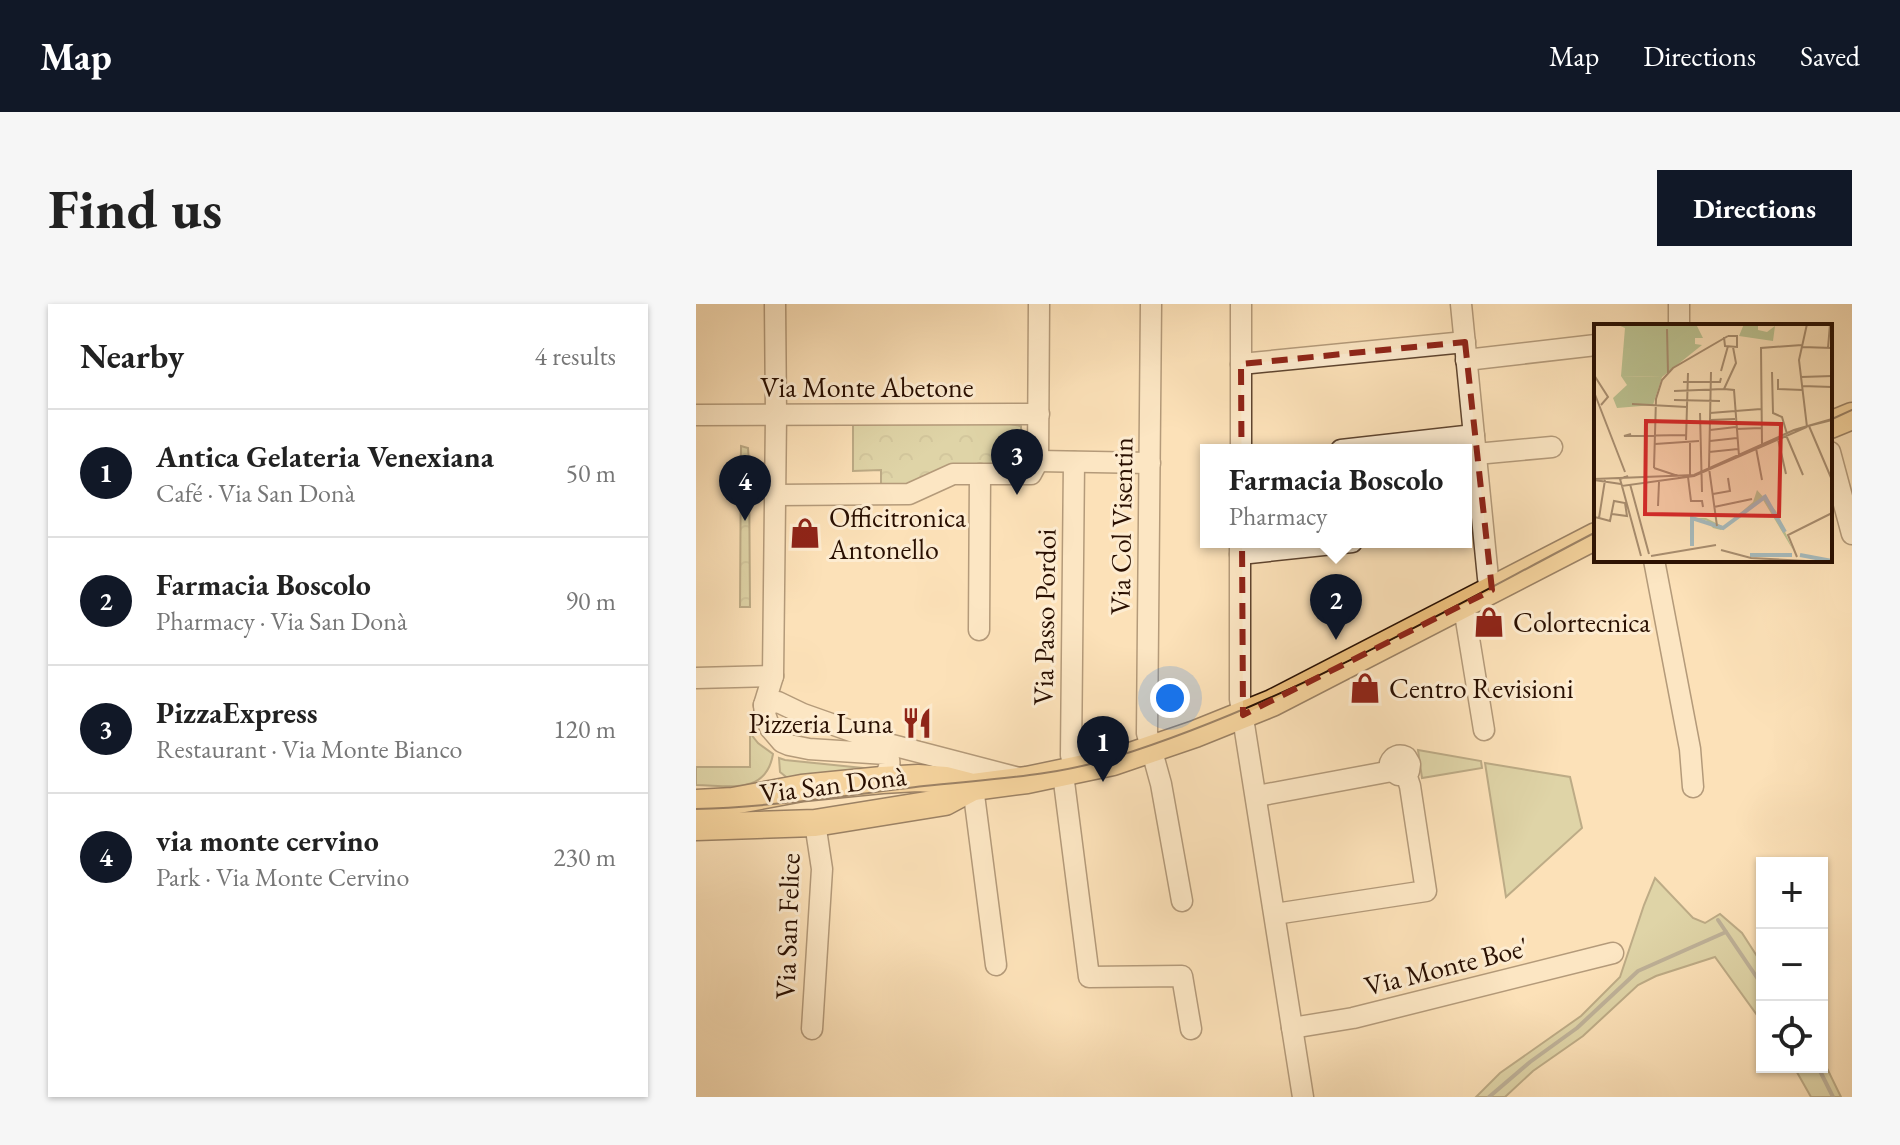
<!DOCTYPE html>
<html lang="en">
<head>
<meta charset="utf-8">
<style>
  body { margin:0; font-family:"EB Garamond",serif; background:#f6f6f6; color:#222 }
  .controls { position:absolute; right:24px; bottom:24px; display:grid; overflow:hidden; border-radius:0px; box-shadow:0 2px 6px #0004 }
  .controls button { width:72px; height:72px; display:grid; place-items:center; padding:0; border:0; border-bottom:2px solid #e0e0e0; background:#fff; color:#222; font:40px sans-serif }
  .you { position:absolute; left:474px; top:394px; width:28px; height:28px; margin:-20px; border:6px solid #fff; border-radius:50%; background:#1a73e8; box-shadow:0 0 0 12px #1a73e833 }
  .badge { display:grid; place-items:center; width:52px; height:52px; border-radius:50%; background:#111827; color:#fff; font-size:26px; font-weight:700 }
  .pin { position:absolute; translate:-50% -66px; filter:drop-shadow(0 2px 4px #0008) }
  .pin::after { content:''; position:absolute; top:42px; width:28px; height:24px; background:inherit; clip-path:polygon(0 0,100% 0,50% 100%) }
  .popup { position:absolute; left:504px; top:140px; width:272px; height:104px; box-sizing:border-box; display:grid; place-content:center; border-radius:0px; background:#fff; filter:drop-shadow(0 2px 6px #0005); font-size:26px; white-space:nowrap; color:#767676 }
  .popup b { font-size:30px; color:#222 }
  .popup::after { content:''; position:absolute; left:50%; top:100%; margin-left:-16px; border:16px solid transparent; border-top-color:#fff }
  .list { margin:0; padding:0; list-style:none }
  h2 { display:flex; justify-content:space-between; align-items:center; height:104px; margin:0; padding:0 32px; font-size:34px }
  h2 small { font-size:26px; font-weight:400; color:#767676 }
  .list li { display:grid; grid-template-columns:52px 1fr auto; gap:24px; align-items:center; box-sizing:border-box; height:128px; padding:0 32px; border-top:2px solid #e0e0e0 }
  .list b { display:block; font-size:30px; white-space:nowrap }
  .list p { margin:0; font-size:26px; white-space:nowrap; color:#767676 }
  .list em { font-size:26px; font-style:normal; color:#767676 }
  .icon { flex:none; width:44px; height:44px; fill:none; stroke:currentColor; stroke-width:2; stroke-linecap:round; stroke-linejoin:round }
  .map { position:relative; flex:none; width:1156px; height:793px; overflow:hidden; border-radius:0px }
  header { display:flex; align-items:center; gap:48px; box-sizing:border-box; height:112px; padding:0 40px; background:#111827; color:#fff }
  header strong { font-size:38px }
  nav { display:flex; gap:44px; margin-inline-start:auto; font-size:28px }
  .intro { display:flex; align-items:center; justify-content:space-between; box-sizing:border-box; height:192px; padding:0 48px }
  h1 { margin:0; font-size:56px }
  .button { padding:20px 36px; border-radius:0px; background:#111827; color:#fff; font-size:28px; font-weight:700 }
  main { display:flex; gap:48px; padding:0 48px }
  aside { flex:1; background:#fff; border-radius:0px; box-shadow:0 2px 6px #0004 }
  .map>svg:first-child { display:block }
  .grass { fill:#bcc392; stroke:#72694a; stroke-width:2 }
  .park { fill:url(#park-crowns); stroke:#72694a; stroke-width:2 }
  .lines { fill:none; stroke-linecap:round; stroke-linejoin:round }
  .stream { stroke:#747671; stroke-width:4 }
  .minor-casing { stroke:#5e442f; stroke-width:23 }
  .major-casing { stroke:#290f01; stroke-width:29 }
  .minor { stroke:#fdecd1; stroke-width:20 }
  .major { stroke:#eec07c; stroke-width:26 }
  .tram { stroke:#290f01; stroke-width:2 }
  .marked { fill:none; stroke:#8f2418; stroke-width:6; stroke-dasharray:16 10; stroke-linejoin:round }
  .labels { text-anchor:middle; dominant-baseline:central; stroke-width:6; stroke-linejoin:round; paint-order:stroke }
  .street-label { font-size:28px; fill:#290f01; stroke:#fdecd1 }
  .poi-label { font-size:28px; fill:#290f01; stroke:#fdecd1; text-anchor:start }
  .inset-river { fill:none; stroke:#a6babc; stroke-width:4 }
  .inset-road { fill:none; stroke:#a88d6f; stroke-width:2 }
  .view { fill:#d62828; fill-opacity:0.15; stroke:#d62828; stroke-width:4 }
  .inset-edge { fill:none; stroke:#290f01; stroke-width:4 }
</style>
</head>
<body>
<header>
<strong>Map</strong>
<nav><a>Map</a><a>Directions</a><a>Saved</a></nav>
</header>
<div class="intro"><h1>Find us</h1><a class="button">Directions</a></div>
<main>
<aside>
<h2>Nearby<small>4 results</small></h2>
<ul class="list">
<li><span class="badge">1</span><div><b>Antica Gelateria Venexiana</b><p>Café · Via San Donà</p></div><em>50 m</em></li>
<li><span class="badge">2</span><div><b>Farmacia Boscolo</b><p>Pharmacy · Via San Donà</p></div><em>90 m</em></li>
<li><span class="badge">3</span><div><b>PizzaExpress</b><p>Restaurant · Via Monte Bianco</p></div><em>120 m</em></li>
<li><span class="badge">4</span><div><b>via monte cervino</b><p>Park · Via Monte Cervino</p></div><em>230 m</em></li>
</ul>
</aside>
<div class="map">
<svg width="1156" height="793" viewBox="0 0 1156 793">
  <defs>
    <pattern id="park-crowns" width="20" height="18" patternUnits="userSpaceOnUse" patternTransform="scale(2)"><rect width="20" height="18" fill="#bcc392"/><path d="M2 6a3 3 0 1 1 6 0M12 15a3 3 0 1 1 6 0" fill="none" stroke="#a2a67c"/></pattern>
  </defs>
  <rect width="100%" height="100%" fill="#fce1b8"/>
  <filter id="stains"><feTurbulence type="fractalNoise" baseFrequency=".0025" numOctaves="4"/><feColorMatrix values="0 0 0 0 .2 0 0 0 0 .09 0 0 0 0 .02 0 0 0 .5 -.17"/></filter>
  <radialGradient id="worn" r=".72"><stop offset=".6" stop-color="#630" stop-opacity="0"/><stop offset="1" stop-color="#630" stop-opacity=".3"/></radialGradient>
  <g class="grass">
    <path d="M54,429L62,439L77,450C70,492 31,481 0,481V463H54Z"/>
    <path d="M722,446L785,457L786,464L726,474Z"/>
    <path d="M83,454L89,456L177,465L94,476L84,468Z"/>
    <path d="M789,459L874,473L886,524L810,593Z"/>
    <path d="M959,574L997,614L1009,619L1024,610L1046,629L1066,660V718L1019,653L960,672L942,681L887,732L837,767L809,793H780L804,769L885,712L924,673L948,601Z"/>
    <path d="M1126,754L1145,793H1115L1098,763H1126Z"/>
  </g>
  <g class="park">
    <path d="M157,120H314L325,122V158L310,164L213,183H185V166L157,167Z"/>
    <path d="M45,142L52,144L53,159L54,303H44Z"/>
  </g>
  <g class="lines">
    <g class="stream">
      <path d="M1022,616L1066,681"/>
      <path d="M1122,763L1137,793"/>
      <path d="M793,793L834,758L881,724L942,667L1030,628"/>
    </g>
    <defs>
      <g id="minor">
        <path d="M79,0L80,111L77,372L68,401L69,410L74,424L86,438L93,441L113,445L190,450C197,458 192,469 186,476"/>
        <path d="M455,0L451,429L465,480L486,597"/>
        <path d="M765,0L792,274L796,286"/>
        <path d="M983,0V22"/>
        <path d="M770,56L900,41"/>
        <path d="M545,60L769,38"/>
        <path d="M0,111L343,110"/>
        <path d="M545,146V0"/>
        <path d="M645,146L778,131"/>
        <path d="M1134,148L1156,230"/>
        <path d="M780,150L856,143"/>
        <path d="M342,157L454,159"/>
        <path d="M378,158L375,451L379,467"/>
        <path d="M79,191L213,190L257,170H335L342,157L343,0"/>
        <path d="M544,238V395L607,793"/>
        <path d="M544,250L656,238"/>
        <path d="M958,256L994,445L997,483"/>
        <path d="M763,303L770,316L788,426"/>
        <path d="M283,326L284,170"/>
        <path d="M0,374L77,372"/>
        <path d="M68,401L82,398L107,410L192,440L323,474"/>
        <path d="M367,470L393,673L486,672L495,725"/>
        <path d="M277,483L300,661"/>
        <path d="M561,492L696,467"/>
        <path d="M579,610L730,587L714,482L710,470L713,467L714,460L710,453C703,450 697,452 694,459L696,467L702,471L710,470"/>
        <path d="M596,724L657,714L917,649"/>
        <path d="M116,725L126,565L119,519"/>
      </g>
      <g id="major">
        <path d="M1134,121L1156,112"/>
        <path d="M0,499L37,497L106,484L186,476L222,474L250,476L277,483L331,476L417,458L499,430L576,399L900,232"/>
        <path d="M0,523L119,519L249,498L277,483"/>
      </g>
    </defs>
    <use href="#minor" class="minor-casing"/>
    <use href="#major" class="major-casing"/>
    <use href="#minor" class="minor"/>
    <use href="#major" class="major"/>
    <g class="tram">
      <path d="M1134,116L1156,106"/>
      <path d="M0,505C77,503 152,491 228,482C292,475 357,473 419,453C588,400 743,310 900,228"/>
    </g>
  </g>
  <path d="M0 0H1156V793H0ZM769,38L796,286L547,411L545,60Z" fill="#fce1b8" fill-opacity=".55" fill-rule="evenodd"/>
  <path class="marked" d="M769,38L796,286L547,411L545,60Z"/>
  <defs>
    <symbol id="shop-bare" viewBox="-9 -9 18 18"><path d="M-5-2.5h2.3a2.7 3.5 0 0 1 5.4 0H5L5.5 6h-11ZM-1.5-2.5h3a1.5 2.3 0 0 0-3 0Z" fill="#8f2418" stroke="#fdecd1" stroke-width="2.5" paint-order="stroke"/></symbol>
    <symbol id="restaurant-bare" viewBox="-9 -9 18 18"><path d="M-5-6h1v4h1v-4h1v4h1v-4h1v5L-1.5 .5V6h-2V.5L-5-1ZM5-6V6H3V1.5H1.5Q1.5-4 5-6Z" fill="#8f2418" stroke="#fdecd1" stroke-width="2.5" paint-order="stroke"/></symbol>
  </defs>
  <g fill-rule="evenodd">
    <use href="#shop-bare" x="87" y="207" width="44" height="44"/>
    <use href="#shop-bare" x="771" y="296" width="44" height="44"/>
    <use href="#shop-bare" x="647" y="362" width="44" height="44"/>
    <use href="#restaurant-bare" x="199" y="397" width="44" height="44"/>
  </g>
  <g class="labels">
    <g class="street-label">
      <text x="171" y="83">Via Monte Abetone</text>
      <text transform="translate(425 222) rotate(-89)">Via Col Visentin</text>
      <text transform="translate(348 313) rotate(-89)">Via Passo Pordoi</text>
      <text transform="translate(137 480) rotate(-7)">Via San Donà</text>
      <text transform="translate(91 622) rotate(-88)">Via San Felice</text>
      <text transform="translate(750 662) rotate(-14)">Via Monte Boe'</text>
    </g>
    <g class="poi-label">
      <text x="133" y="213">Officitronica<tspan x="133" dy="32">Antonello</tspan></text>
      <text x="817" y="318">Colortecnica</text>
      <text x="693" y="384">Centro Revisioni</text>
      <text x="197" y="419" text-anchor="end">Pizzeria Luna</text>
    </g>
  </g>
  <g transform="translate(898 20)">
    <rect width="238" height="238" fill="#fce1b8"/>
    <path d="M22,0H102L109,14H101V20L108,21L68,53L27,52L31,4ZM163,166L182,187L199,226L169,176L127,206L119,204L112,196L99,195L97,223L98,194H112L130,203L159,178Z" fill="#bcc392"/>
    <path d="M150,0H164V6L173,8L181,2L179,17L145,12ZM27,52L68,53L59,81L23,84L19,74L33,61Z" fill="#bcc392"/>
    <path class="inset-river" d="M170,171L191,208M98,222V194L129,204L171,173M156,231H198M206,231L238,237"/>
    <path class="inset-road" d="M73,5L74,49M130,13L131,22L143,23V12H134M208,23L238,24M234,24L236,0M127,47L134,22M117,48L115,144L123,202M178,48L179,89L188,93L193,110M0,51L14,73L7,81M207,53L238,52M184,55V65L209,66M89,58H126L127,54M208,62L238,63M130,65L140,66L145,132M130,65L142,39L139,23M80,67L130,65M0,68L31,148M80,76L126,77M38,80L93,83M106,89L108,168M116,89L167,85M116,96L141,95M214,102L238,96M215,102L238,156M142,105L167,104M116,106L142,103M37,110L30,112L92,111M192,111L209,151M184,115L192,150M92,116L94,49M116,117L143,114M61,120L105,117M168,121L167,24L208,21M162,124L168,156M115,128L144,125M60,144L62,75L68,56L79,44L134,12M60,144L87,153M34,152L26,155L28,162L100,152L213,103L205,36L213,0M94,153L97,177H108L109,183M96,153V117M0,155L100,151L200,106L238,95M0,156L27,160M36,160L55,230M28,162L47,232M119,170L136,167L134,154M64,182L65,158M120,183L158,175M0,193L5,194L11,156M5,194L16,197L20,177L31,179L33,192L18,190M127,226L157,234L231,238M57,232L122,221M203,233L194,211L238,189"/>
    <path class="view" d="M52,97L187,100L185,192L51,190Z"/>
    <rect width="238" height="238" class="inset-edge"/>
  </g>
  <rect width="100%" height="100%" filter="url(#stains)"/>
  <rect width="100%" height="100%" fill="url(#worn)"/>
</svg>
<div class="controls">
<button>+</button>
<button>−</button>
<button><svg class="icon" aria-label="locate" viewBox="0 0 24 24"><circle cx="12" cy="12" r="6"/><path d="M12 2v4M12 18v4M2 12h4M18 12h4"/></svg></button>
</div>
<div class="you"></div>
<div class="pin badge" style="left:407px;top:478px">1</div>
<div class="pin badge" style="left:640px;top:336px">2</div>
<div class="popup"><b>Farmacia Boscolo</b>Pharmacy</div>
<div class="pin badge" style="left:321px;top:191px">3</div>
<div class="pin badge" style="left:49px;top:217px">4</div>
</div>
</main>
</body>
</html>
